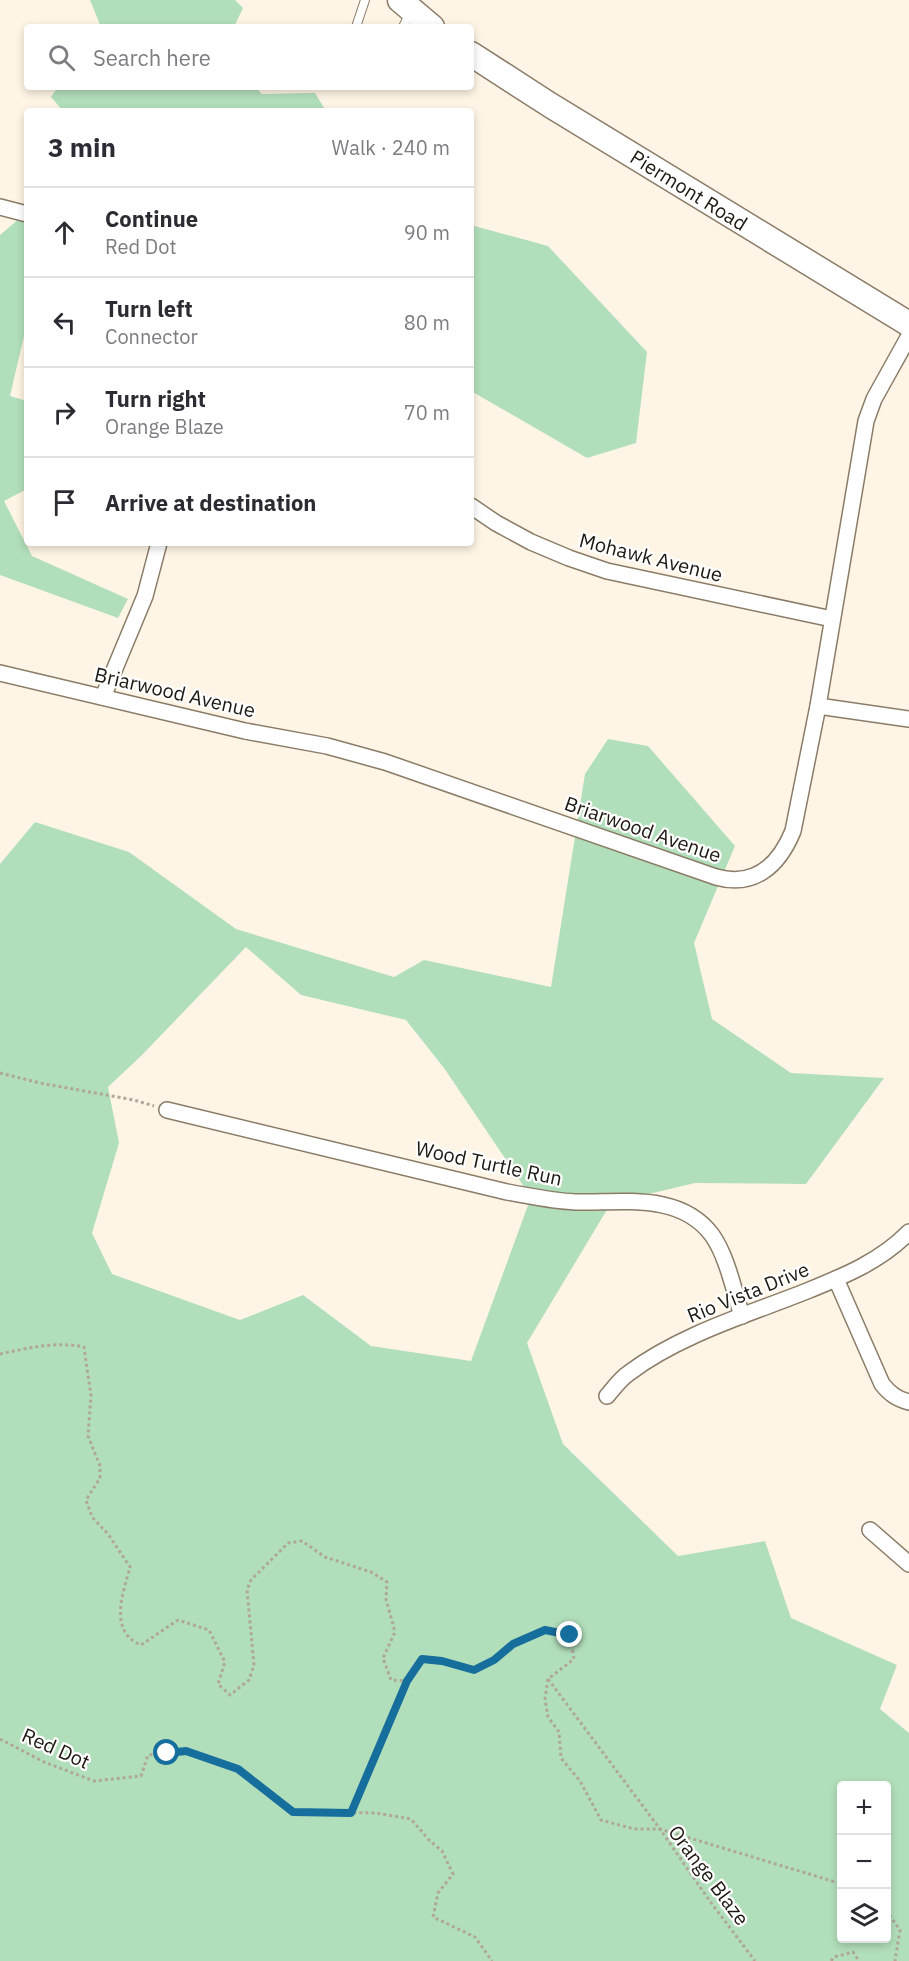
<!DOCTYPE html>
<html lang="en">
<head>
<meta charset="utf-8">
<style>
  body { margin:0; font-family:"IBM Plex Sans",sans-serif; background:#f7f7f7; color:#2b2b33 }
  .controls { position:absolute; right:18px; bottom:18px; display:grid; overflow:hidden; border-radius:6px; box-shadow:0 3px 9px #0003 }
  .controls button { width:54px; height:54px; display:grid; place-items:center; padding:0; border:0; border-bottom:2px solid #e1e1e2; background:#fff; color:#2b2b33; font:30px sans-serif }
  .stop { position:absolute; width:18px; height:18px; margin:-14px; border:4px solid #166e9d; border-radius:50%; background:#fff }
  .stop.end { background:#166e9d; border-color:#fff; box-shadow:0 2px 6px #0008 }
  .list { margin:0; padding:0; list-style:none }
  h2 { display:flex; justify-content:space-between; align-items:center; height:78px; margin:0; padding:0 24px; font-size:26px }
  h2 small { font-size:20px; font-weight:400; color:#7c7c81 }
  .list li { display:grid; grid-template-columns:39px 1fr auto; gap:18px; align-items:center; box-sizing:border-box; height:90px; padding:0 24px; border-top:2px solid #e1e1e2 }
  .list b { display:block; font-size:22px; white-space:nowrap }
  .list p { margin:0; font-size:20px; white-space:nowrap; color:#7c7c81 }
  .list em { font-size:20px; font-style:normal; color:#7c7c81 }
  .icon { flex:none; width:33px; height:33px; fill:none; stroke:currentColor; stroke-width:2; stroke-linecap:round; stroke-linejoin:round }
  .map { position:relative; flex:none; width:909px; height:1961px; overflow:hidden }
  .search { position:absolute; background:#fff; box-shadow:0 3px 9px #0003; left:24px; top:24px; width:450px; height:66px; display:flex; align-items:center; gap:15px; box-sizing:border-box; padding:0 21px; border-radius:6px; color:#7c7c81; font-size:22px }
  .panel { position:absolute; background:#fff; box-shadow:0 3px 9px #0003; left:24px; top:108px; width:450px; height:438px; border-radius:6px }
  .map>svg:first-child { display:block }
  .green { fill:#b2dfbb; fill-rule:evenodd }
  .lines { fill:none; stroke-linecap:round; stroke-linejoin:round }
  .lane-casing { stroke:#8a7c66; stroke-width:10 }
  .street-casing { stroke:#8a7c66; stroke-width:18 }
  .primary-casing { stroke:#8a7c66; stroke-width:27 }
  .path { stroke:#afa79a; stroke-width:3; stroke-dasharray:3 3; stroke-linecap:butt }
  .lane { stroke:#fff; stroke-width:8 }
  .street { stroke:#fff; stroke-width:15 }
  .primary { stroke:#fff; stroke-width:24 }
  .route { stroke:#166e9d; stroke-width:8 }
  .labels { text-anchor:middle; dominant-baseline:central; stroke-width:4.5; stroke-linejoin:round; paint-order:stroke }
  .street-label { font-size:20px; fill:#1e1910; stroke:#fff }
</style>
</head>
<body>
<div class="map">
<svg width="909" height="1961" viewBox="0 0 909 1961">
  <rect width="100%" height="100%" fill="#fff5e6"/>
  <g class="green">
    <path d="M90,0H235L243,8L234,27H101Z"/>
    <path d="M58,87H255L262,94L315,93L326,111H63L51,97Z"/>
    <path d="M27,212V323L10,396L27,401V489L4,501L32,556L128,599L118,618L0,575V235Z"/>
    <path d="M471,225L548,246L647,352L636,443L587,458L471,391Z"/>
    <path d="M608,739L648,746L735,846L694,943L712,1019L791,1073L884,1078L806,1184L695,1183L611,1203L527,1343L563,1444L678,1556L765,1541L791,1618L897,1665L880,1709L909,1733V1961H0V864L35,822L129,852L236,929L394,977L424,960L551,987L585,774ZM246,947L301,995L406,1020L444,1068L531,1197L471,1361L371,1346L303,1295L240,1320L112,1274L92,1233L119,1143L108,1087L141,1056ZM842,1786H886V1938H842Z"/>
  </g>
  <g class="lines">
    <defs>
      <g id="lane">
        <path d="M356,27L365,0"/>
        <path d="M403,27L410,12"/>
      </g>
      <g id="street">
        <path d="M0,207L27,214"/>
        <path d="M471,506L496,523L531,542L569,558L607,571L832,619"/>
        <path d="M0,673L245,731L327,746L385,762L716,877C755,888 779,865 793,831L818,706L866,421L874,399L909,336"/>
        <path d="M103,697L145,596L159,543"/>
        <path d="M818,706L909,719"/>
        <path d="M167,1110L507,1192C530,1196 552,1201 575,1202C622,1203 680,1192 712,1235C727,1256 734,1291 742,1316"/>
        <path d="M836,1279L882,1384C890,1394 897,1399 909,1402"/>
        <path d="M607,1396C614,1388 620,1379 629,1373C679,1335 749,1314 807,1291C844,1276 881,1261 909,1232"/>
        <path d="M870,1530L909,1564"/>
      </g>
      <g id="primary">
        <path d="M400,0L432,27"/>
        <path d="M471,54L550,105L909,324"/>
      </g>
    </defs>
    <use href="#lane" class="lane-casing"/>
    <use href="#street" class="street-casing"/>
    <use href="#primary" class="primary-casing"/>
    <g class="path">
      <path d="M0,1073L40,1083L134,1100L154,1106"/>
      <path d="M0,1354C28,1348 56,1341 84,1347L91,1396L88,1436L100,1466V1478L86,1500L92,1517L108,1534L130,1567C123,1594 108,1631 141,1645L178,1620L209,1630L225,1662L218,1684L230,1695L249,1680L254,1665L247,1590L251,1580L288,1543L302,1541L325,1557L371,1572L387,1582L386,1599L395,1632L383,1658L391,1680L407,1681L422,1659L442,1661L474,1670L494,1660L513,1644L545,1630L570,1635L574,1659L548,1679L545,1699L548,1717L559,1732L561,1758L580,1781L601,1820L634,1829H660L709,1900L755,1961"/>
      <path d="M548,1679L660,1829L842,1884"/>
      <path d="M0,1739L44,1762L94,1781L141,1776L148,1755L186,1751L238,1769L293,1812L376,1813L411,1819L429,1840L442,1851L453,1874L438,1893L433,1917L475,1937L492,1961"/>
      <path d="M351,1813L407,1681"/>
      <path d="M886,1910L900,1930L895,1961"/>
      <path d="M831,1961L834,1957L853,1952L859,1961"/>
    </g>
    <use href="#lane" class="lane"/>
    <use href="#street" class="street"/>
    <use href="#primary" class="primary"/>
  </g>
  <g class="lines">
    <path class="route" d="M167,1753L186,1751L238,1769L293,1812L351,1813L407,1681L422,1659L442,1661L474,1670L494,1660L513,1644L545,1630L570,1635"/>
  </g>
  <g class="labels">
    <g class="street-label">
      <text transform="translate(689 190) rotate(32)">Piermont Road</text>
      <text transform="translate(651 557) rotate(14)">Mohawk Avenue</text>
      <text transform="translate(175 692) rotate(13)">Briarwood Avenue</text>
      <text transform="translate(643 829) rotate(19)">Briarwood Avenue</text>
      <text transform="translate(489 1163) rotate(12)">Wood Turtle Run</text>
      <text transform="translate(748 1292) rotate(-22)">Rio Vista Drive</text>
      <text transform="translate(56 1748) rotate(24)">Red Dot</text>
      <text transform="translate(709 1875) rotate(53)">Orange Blaze</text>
    </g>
  </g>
</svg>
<div class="controls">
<button>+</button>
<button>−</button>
<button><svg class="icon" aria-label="layers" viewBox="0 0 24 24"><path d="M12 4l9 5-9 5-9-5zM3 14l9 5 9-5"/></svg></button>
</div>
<div class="stop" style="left:167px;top:1753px"></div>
<div class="stop end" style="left:570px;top:1635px"></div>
<div class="search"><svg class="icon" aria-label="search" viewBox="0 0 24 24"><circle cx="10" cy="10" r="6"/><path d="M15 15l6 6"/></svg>Search here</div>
<section class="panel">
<h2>3 min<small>Walk · 240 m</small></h2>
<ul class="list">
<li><svg class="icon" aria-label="ahead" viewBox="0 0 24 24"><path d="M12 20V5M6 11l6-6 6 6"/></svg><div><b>Continue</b><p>Red Dot</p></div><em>90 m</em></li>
<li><svg class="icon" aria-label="left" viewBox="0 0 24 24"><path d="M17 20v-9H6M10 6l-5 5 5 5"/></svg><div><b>Turn left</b><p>Connector</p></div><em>80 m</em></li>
<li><svg class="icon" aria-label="right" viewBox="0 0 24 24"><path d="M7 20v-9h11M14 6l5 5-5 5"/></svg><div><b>Turn right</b><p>Orange Blaze</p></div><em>70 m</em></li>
<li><svg class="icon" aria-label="arrive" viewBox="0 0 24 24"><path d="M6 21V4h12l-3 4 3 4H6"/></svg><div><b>Arrive at destination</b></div></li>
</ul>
</section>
</div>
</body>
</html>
